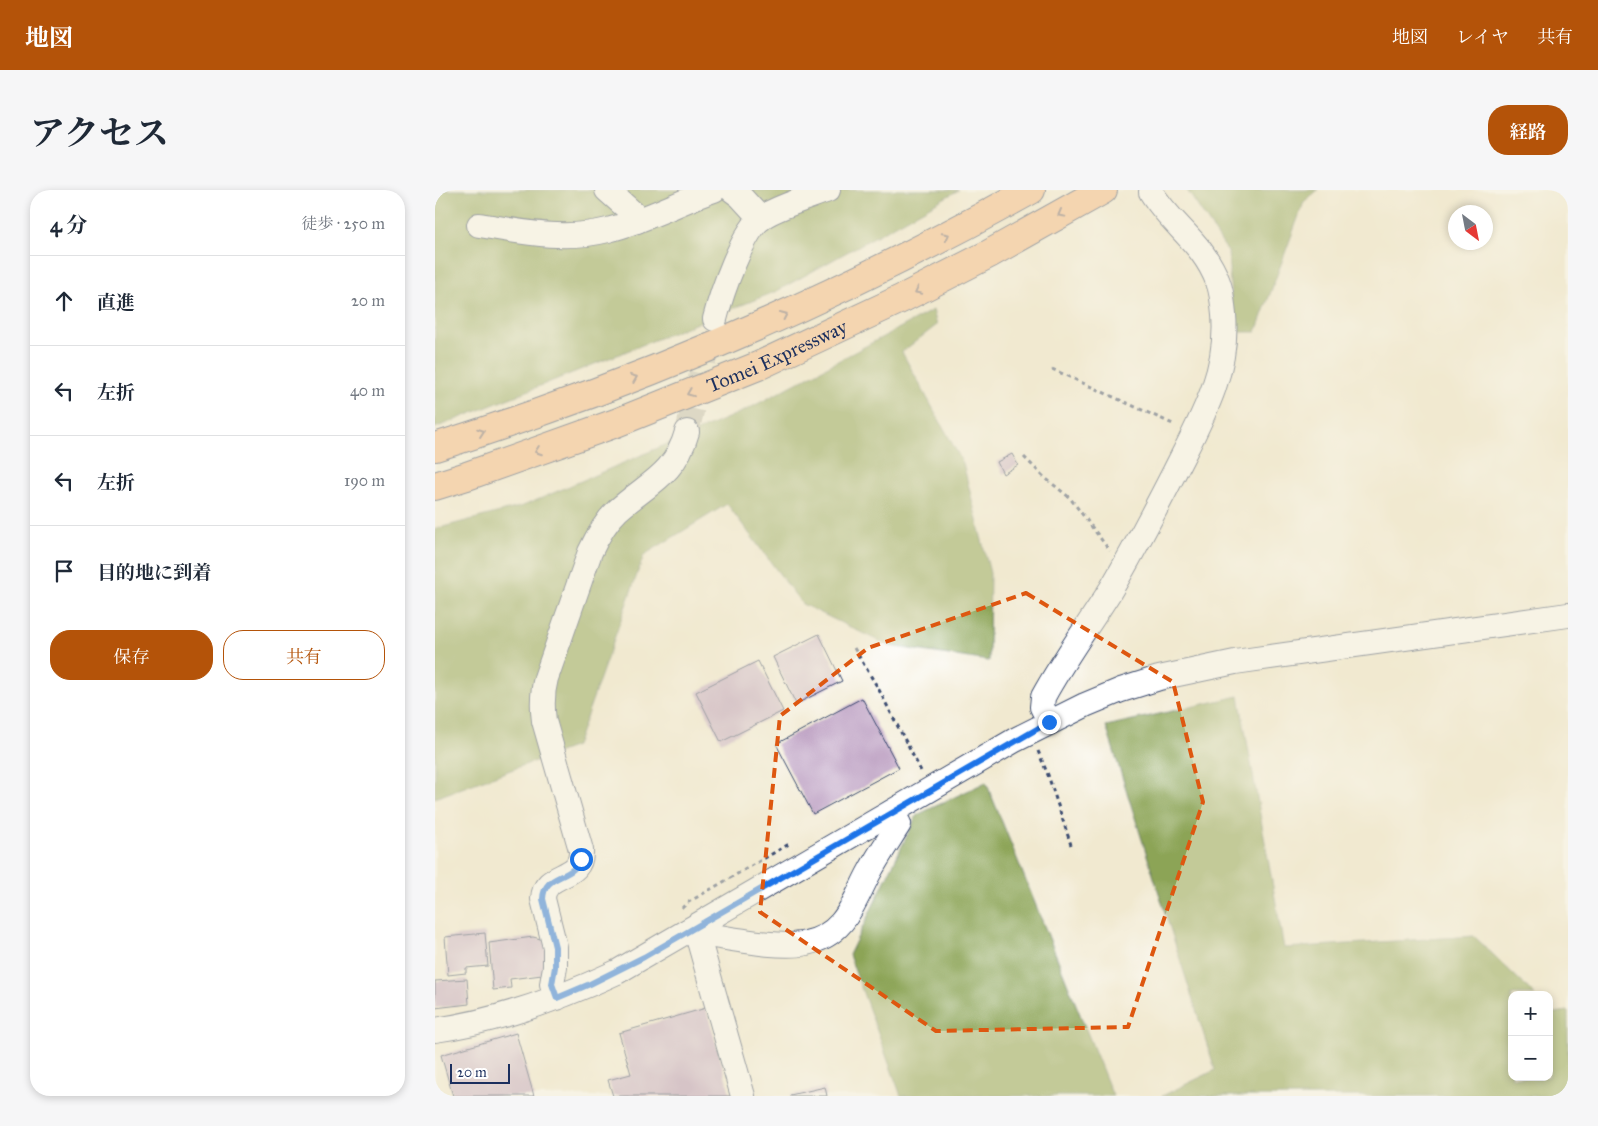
<!DOCTYPE html>
<html lang="ja">
<head>
<meta charset="utf-8">
<style>
  body { margin:0; font-family:"IM FELL Great Primer","Noto Serif JP",serif; background:#f6f6f7; color:#1f2937 }
  .controls { position:absolute; right:15px; bottom:15px; display:grid; overflow:hidden; border-radius:10px; box-shadow:0 2px 8px #0003 }
  .controls button { width:45px; height:45px; display:grid; place-items:center; padding:0; border:0; border-bottom:1px solid #e0e1e3; background:#fff; color:#1f2937; font:25px sans-serif }
  .compass { position:absolute; left:1013px; top:15px; width:45px; height:45px; border-radius:50%; background:#fff; box-shadow:0 2px 8px #0003; rotate:148deg }
  .scale { position:absolute; left:15px; bottom:12px; width:60px; box-sizing:border-box; padding-left:5px; border:2px solid #1b2f5e; border-top:0; font-size:14px; line-height:18px; white-space:nowrap; color:#1b2f5e; -webkit-text-stroke:4px #fff; paint-order:stroke }
  .stop { position:absolute; width:15px; height:15px; margin:-11px; border:4px solid #1a73e8; border-radius:50%; background:#fff }
  .stop.end { background:#1a73e8; border-color:#fff; box-shadow:0 1px 5px #0008 }
  .list { margin:0; padding:0; list-style:none }
  h2 { display:flex; justify-content:space-between; align-items:center; height:65px; margin:0; padding:0 20px; font-size:21px }
  h2 small { font-size:16px; font-weight:400; color:#747a83 }
  .list li { display:grid; grid-template-columns:32px 1fr auto; gap:15px; align-items:center; box-sizing:border-box; height:90px; padding:0 20px; border-top:1px solid #e0e1e3 }
  .list b { display:block; font-size:19px; white-space:nowrap }
  .list em { font-size:16px; font-style:normal; color:#747a83 }
  .actions { display:flex; gap:10px; padding:15px 20px }
  .actions a { flex:1; padding:11px 0; border:1px solid #b45309; border-radius:20px; text-align:center; font-size:18px; color:#b45309 }
  .actions .main { background:#b45309; color:#fff }
  .icon { flex:none; width:28px; height:28px; fill:none; stroke:currentColor; stroke-width:2; stroke-linecap:round; stroke-linejoin:round }
  .map { position:relative; flex:none; width:1133px; height:906px; overflow:hidden; border-radius:20px }
  header { display:flex; align-items:center; gap:30px; box-sizing:border-box; height:70px; padding:0 25px; background:#b45309; color:#fff }
  header strong { font-size:24px }
  nav { display:flex; gap:28px; margin-inline-start:auto; font-size:18px }
  .intro { display:flex; align-items:center; justify-content:space-between; box-sizing:border-box; height:120px; padding:0 30px }
  h1 { margin:0; font-size:35px }
  .button { padding:12px 22px; border-radius:20px; background:#b45309; color:#fff; font-size:18px; font-weight:700 }
  main { display:flex; gap:30px; padding:0 30px }
  aside { flex:1; background:#fff; border-radius:20px; box-shadow:0 2px 8px #0003 }
  .map>svg:first-child { display:block }
  .forest { fill:#8ca456; stroke:#546a5a }
  .building { fill:#b798bd }
  .lines { fill:none; stroke-linecap:round; stroke-linejoin:round }
  .minor-tunnel { stroke:#c6c4b9; stroke-width:24; stroke-dasharray:24 12; stroke-linecap:butt }
  .minor-casing { stroke:#3b4b6f; stroke-width:26 }
  .highway-casing { stroke:#3b4b6f; stroke-width:30 }
  .path { stroke:#3b4b6f; stroke-width:3; stroke-dasharray:4 4; stroke-linecap:butt }
  .minor { stroke:#fff; stroke-width:24 }
  .highway { stroke:#f9bc8a; stroke-width:28 }
  .oneway { stroke:#7f6e72 }
  .route { stroke:#1a73e8; stroke-width:6 }
  .marked { fill:none; stroke:#de5710; stroke-width:4; stroke-dasharray:10 6; stroke-linejoin:round }
  .labels { text-anchor:middle; dominant-baseline:central; stroke-width:4.5; stroke-linejoin:round; paint-order:stroke }
  .street-label { font-size:20px; fill:#1b2f5e; stroke:#fff }
</style>
</head>
<body>
<header>
<strong>地図</strong>
<nav><a>地図</a><a>レイヤ</a><a>共有</a></nav>
</header>
<div class="intro"><h1>アクセス</h1><a class="button">経路</a></div>
<main>
<aside>
<h2>4 分<small>徒歩 · 250 m</small></h2>
<ul class="list">
<li><svg class="icon" aria-label="ahead" viewBox="0 0 24 24"><path d="M12 20V5M6 11l6-6 6 6"/></svg><div><b>直進</b></div><em>20 m</em></li>
<li><svg class="icon" aria-label="left" viewBox="0 0 24 24"><path d="M17 20v-9H6M10 6l-5 5 5 5"/></svg><div><b>左折</b></div><em>40 m</em></li>
<li><svg class="icon" aria-label="left" viewBox="0 0 24 24"><path d="M17 20v-9H6M10 6l-5 5 5 5"/></svg><div><b>左折</b></div><em>190 m</em></li>
<li><svg class="icon" aria-label="arrive" viewBox="0 0 24 24"><path d="M6 21V4h12l-3 4 3 4H6"/></svg><div><b>目的地に到着</b></div></li>
</ul>
<div class="actions"><a class="main">保存</a><a>共有</a></div>
</aside>
<div class="map">
<svg width="1133" height="906" viewBox="0 0 1133 906">
  <rect width="100%" height="100%" fill="#fff"/>
  <filter id="ink" filterUnits="userSpaceOnUse"><feTurbulence type="fractalNoise" baseFrequency=".02" numOctaves="2"/><feDisplacementMap in="SourceGraphic" scale="10" xChannelSelector="R" yChannelSelector="G"/><feConvolveMatrix kernelMatrix="1 2 1 2 8 2 1 2 1" color-interpolation-filters="sRGB"/></filter>
  <filter id="wash" filterUnits="userSpaceOnUse"><feTurbulence type="fractalNoise" baseFrequency=".0096" numOctaves="4" result="noise"/><feDisplacementMap in="SourceGraphic" scale="20" xChannelSelector="R" yChannelSelector="G"/><feGaussianBlur stdDeviation="1.12" result="paint"/><feColorMatrix in="noise" values="0 0 0 0 0 0 0 0 0 0 0 0 0 0 0 0 0 1.4 0 .05"/><feComposite in="paint" operator="in"/></filter>
  <g filter="url(#wash)">
    <rect width="100%" height="100%" fill="#f1e9d0"/>
    <g class="forest">
      <path d="M0,0H524L342,101L0,238Z"/>
      <path d="M752,0H883L869,12L821,142H798L793,62Z"/>
      <path d="M498,120L502,135L467,162L528,273L555,383L554,471L454,456L367,414L292,314L209,365L141,556L0,608V339L88,316L311,220Z"/>
      <path d="M804,506L849,758L1039,746L1100,805H1077V887H1114V818L1119,823L1133,821V906H727L780,880L671,536Z"/>
      <path d="M551,592L678,906H466L414,765L482,625Z"/>
    </g>
    <g id="blocks">
      <g class="building">
        <path d="M577,264L583,275L568,284L562,272Z"/>
        <path d="M384,444L407,491L361,514L338,467Z"/>
        <path d="M323,471L348,521L286,552L261,502Z"/>
        <path d="M427,508L464,578L378,624L341,554Z"/>
        <path d="M50,743L53,776L31,778V783L13,785L10,747Z"/>
        <path d="M98,747L110,750L115,784L75,789L76,798L58,800L54,753Z"/>
        <path d="M32,789L34,814L0,818V791Z"/>
        <path d="M271,818L296,906H178L173,890L196,884L184,843Z"/>
        <path d="M81,843L99,906H18L6,865Z"/>
        <path d="M390,897L392,906H355V905Z"/>
      </g>
    </g>
  </g>
  <g filter="url(#ink)">
    <use href="#blocks" fill-opacity="0" stroke="#3b4b6f" stroke-width="1"/>
    <g class="lines">
      <path class="minor-tunnel" d="M252,242L276,143"/>
      <defs>
        <g id="minor">
          <path d="M172,0L199,24L202,31"/>
          <path d="M297,0L305,6L326,29"/>
          <path d="M44,35C87,42 130,51 173,40C210,31 244,12 279,0"/>
          <path d="M280,129C286,105 308,39 329,26C345,16 375,7 393,0"/>
          <path d="M614,531L607,517L608,507C628,470 653,436 675,401C698,362 719,322 740,281C765,231 794,183 789,125C788,114 787,102 783,92C768,52 737,36 716,2"/>
          <path d="M257,739L264,751L308,906"/>
          <path d="M264,751L272,745C299,749 347,759 371,753C410,745 418,713 434,683C443,666 454,650 464,634L457,622"/>
          <path d="M122,808L117,794L120,777V757L108,709C109,680 148,692 146,660L109,531C107,516 107,503 111,488L155,362C162,347 170,332 183,320C213,293 240,285 252,242"/>
          <path d="M0,840C64,831 124,809 182,782L580,550L650,515L686,500L724,488L800,472L1133,425"/>
        </g>
        <g id="highway">
          <path d="M0,257C34,247 67,235 100,224C272,164 438,88 596,0"/>
          <path id="s1" d="M0,296L32,286L181,233L323,176L468,108L554,64L668,0"/>
        </g>
      </defs>
      <use href="#minor" class="minor-casing"/>
      <use href="#highway" class="highway-casing"/>
      <g class="path">
        <path d="M617,179L740,235"/>
        <path d="M589,267L609,287L635,308L675,361"/>
        <path d="M419,458L443,498L486,581"/>
        <path d="M603,561L613,585L636,655"/>
        <path d="M247,718L252,713L354,654"/>
      </g>
      <use href="#minor" class="minor"/>
      <use href="#highway" class="highway"/>
    </g>
    <defs><path id="oneway-chevron" d="M-2-3.5L2.5 0L-2 3.5" fill="none" stroke-width="1.6" stroke-linecap="round" stroke-linejoin="round" transform="scale(1.25)"/></defs>
    <g class="oneway">
      <use href="#oneway-chevron" transform="translate(626 24) rotate(151)"/>
      <use href="#oneway-chevron" transform="translate(511 46) rotate(-27)"/>
      <use href="#oneway-chevron" transform="translate(483 101) rotate(153)"/>
      <use href="#oneway-chevron" transform="translate(349 125) rotate(-25)"/>
      <use href="#oneway-chevron" transform="translate(199 188) rotate(-22)"/>
      <use href="#oneway-chevron" transform="translate(255 203) rotate(158)"/>
      <use href="#oneway-chevron" transform="translate(46 242) rotate(-19)"/>
      <use href="#oneway-chevron" transform="translate(103 261) rotate(160)"/>
    </g>
  </g>
  <g class="lines" filter="url(#ink)">
    <path class="route" d="M146,669C136,691 109,683 108,709L120,757V777L117,794L122,808L155,794L209,767L614,532"/>
  </g>
  <path d="M0 0H1133V906H0ZM591,403L738,492L768,612L693,837L501,841L325,722L345,526L433,458Z" fill="#f1e9d0" fill-opacity=".55" fill-rule="evenodd"/>
  <path class="marked" d="M591,403L738,492L768,612L693,837L501,841L325,722L345,526L433,458Z"/>
  <g class="labels">
    <g class="street-label">
      <text stroke="none"><textPath href="#s1" startOffset="366">Tomei Expressway</textPath></text>
    </g>
  </g>
</svg>
<div class="controls">
<button>+</button>
<button>−</button>
</div>
<svg class="compass" viewBox="-18 -18 36 36"><path d="M0-13l5 13h-10z" fill="#e53935"/><path d="M0 13l5-13h-10z" fill="#747a83"/></svg>
<div class="scale">20 m</div>
<div class="stop" style="left:146px;top:669px"></div>
<div class="stop end" style="left:614px;top:532px"></div>
</div>
</main>
</body>
</html>
